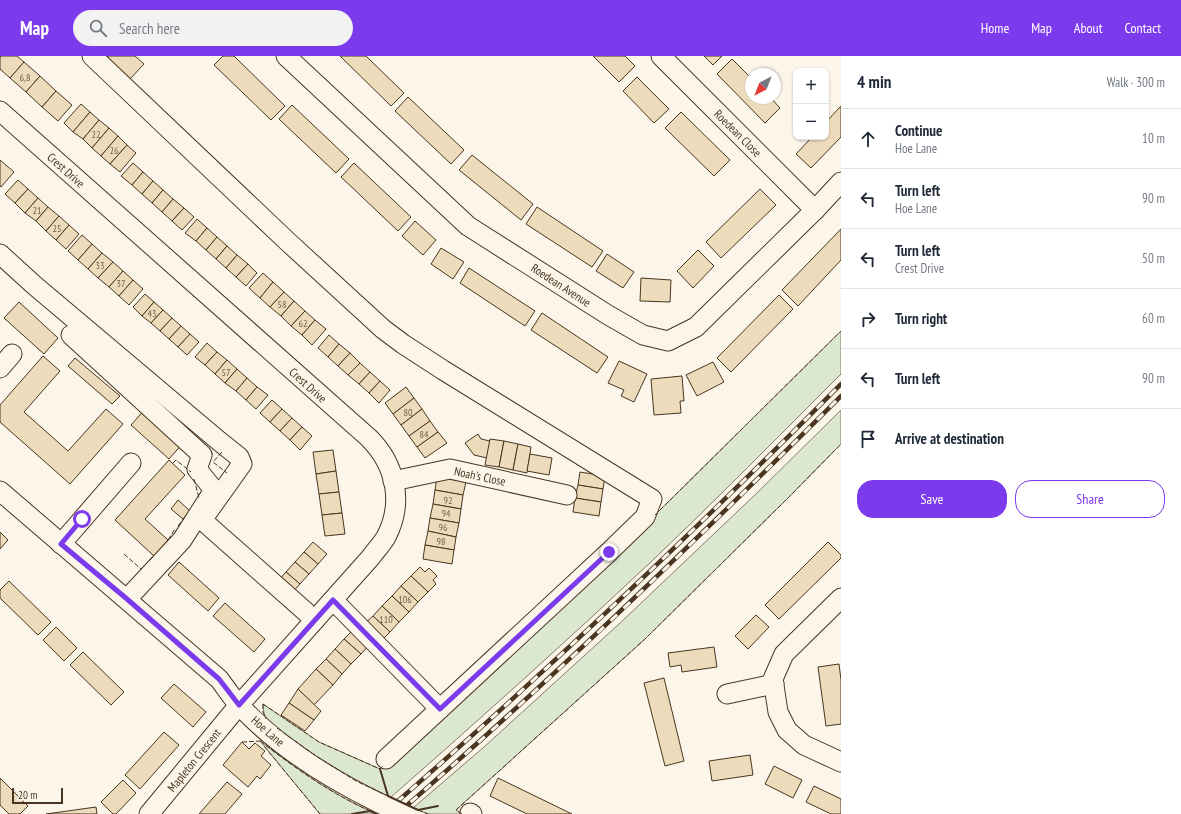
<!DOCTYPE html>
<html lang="en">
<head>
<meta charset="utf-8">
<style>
  body { margin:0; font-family:"PT Sans Narrow",sans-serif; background:#f2f2f3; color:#1f2937 }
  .controls { position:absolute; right:12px; top:12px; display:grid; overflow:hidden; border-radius:8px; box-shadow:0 1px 3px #0004 }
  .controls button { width:36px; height:36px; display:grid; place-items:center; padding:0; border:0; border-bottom:1px solid #e0e1e3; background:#fff; color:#1f2937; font:20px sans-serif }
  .compass { position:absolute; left:745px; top:12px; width:36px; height:36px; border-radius:50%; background:#fff; box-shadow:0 1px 3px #0004; rotate:222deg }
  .scale { position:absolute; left:12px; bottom:10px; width:51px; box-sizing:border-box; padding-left:4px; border:2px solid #4a3520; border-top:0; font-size:11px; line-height:14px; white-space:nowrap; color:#4a3520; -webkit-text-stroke:3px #fbf6e9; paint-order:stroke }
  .stop { position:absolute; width:12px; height:12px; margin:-9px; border:3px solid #7c3aed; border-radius:50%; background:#fff }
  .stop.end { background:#7c3aed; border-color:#fff; box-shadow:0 1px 4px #0008 }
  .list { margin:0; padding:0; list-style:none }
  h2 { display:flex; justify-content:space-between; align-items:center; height:52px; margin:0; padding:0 16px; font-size:17px }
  h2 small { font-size:13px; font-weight:400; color:#747a83 }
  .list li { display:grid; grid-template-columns:26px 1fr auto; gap:12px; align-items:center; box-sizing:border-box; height:60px; padding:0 16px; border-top:1px solid #e0e1e3 }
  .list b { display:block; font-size:15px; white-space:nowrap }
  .list p { margin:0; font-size:13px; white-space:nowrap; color:#747a83 }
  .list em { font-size:13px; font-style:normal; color:#747a83 }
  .actions { display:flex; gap:8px; padding:12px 16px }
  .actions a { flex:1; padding:9px 0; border:1px solid #7c3aed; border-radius:16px; text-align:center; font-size:14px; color:#7c3aed }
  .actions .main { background:#7c3aed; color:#fff }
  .icon { flex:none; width:22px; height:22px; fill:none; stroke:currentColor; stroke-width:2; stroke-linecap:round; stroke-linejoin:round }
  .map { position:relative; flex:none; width:841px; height:758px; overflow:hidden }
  header { display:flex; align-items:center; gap:24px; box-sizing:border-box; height:56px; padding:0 20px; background:#7c3aed; color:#fff }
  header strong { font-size:19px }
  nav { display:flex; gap:22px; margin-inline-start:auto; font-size:14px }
  .search { width:280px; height:36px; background:#f2f2f3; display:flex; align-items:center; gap:10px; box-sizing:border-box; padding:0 14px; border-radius:22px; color:#747a83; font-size:15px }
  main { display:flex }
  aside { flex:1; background:#fff }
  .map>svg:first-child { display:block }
  .green { fill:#dce7d0; stroke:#887966 }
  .building { fill:#ecdcbc; stroke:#4a3520 }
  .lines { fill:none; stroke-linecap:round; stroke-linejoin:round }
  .minor-casing { stroke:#4a3520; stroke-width:21 }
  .minor { stroke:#fbf6e9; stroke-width:19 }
  .rail-casing { stroke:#4a3520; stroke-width:4.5 }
  .rail { stroke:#fbf6e9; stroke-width:3; stroke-dasharray:9; stroke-linecap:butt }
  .minor-bridge-casing { stroke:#4a3520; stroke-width:21; stroke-linecap:butt }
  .minor-bridge { stroke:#fbf6e9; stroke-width:19 }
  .fence { stroke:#4a3520; stroke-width:1; stroke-dasharray:5 2; stroke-linecap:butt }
  .wall { stroke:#4a3520; stroke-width:2 }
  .route { stroke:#7c3aed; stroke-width:5 }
  .labels { text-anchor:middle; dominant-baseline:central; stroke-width:3; stroke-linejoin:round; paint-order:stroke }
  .number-label { font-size:10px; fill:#725f47 }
  .street-label { font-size:12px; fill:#4a3520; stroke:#fbf6e9 }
</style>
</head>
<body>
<header>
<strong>Map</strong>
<div class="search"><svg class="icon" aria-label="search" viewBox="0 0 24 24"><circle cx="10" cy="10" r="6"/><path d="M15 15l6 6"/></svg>Search here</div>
<nav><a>Home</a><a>Map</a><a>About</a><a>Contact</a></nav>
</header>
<main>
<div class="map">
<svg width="841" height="758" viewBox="0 0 841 758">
  <rect width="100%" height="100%" fill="#fbf6e9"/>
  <g class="green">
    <path d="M841,275V318C779,380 717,443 653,504C567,585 479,664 390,742L388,740L356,725L316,700L271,668C265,661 263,657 263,648L319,686L380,713L581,530L660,454Z"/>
    <path d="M841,354V388L789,441L645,583L456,754L462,758H428L413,752L484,691L619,568L758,436Z"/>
    <path d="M260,685C295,711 330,737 370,755L375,756L372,758H320Z"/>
  </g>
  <g class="building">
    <path d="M1,0H17L24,6L10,22L0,13V2Z"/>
    <path d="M106,0H135L144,8L130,23Z"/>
    <path d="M223,0H234L285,50L271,64L214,9Z"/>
    <path d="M340,0H366L404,37L391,50Z"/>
    <path d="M593,0H625L635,10L619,26Z"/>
    <path d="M704,0H722L713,9Z"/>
    <path d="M732,3L751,22V42H771L780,52L765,67L717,18Z"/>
    <path d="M24,6L40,20L26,36L10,22Z"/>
    <path d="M40,20L56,35L42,51L26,36Z"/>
    <path d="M637,21L669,53L654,67L623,35Z"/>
    <path d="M56,35L72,49L58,65L42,51Z"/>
    <path d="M408,41L464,94L451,108L395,55Z"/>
    <path d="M81,48L90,56L73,76L64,67Z"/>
    <path d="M292,49L349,103L336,117L279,63Z"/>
    <path d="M841,50V81L811,112L796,98L812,81H826V66Z"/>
    <path d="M90,56L99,64L83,83L73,76Z"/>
    <path d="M681,56L730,104L714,120L665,72Z"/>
    <path d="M99,64L109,72L92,92L83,83Z"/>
    <path d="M109,72L118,80L101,100L92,92Z"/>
    <path d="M118,80L127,89L110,108L101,100Z"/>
    <path d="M127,89L136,97L120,116L110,108Z"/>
    <path d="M472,99L533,148L521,164L459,114Z"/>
    <path d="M0,104L14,116L1,131L0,130Z"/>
    <path d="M133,107L143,116L132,129L121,120Z"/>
    <path d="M354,107L411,161L398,175L341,121Z"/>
    <path d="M143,116L153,125L142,138L132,129Z"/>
    <path d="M18,124L28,133L15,147L5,138Z"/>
    <path d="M153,125L163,134L152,147L142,138Z"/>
    <path d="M28,133L38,142L25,157L15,147Z"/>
    <path d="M760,133L776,149L721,202L706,186Z"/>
    <path d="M163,134L173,143L162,156L152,147Z"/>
    <path d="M38,142L48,151L36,165L25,157Z"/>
    <path d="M173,143L184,152L172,165L162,156Z"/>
    <path d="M48,151L59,160L46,175L36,165Z"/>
    <path d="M537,151L603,195L592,211L526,168Z"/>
    <path d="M184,152L194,161L182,174L172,165Z"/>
    <path d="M59,160L69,169L56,184L46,175Z"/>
    <path d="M197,163L207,172L196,185L185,177Z"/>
    <path d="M415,165L436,184L423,199L402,180Z"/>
    <path d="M69,169L79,178L66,193L56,184Z"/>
    <path d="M207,172L217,181L206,194L196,185Z"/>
    <path d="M841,173V204L798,250L782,234Z"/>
    <path d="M82,179L92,188L78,204L68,195Z"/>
    <path d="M217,181L227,190L216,203L206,194Z"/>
    <path d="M92,188L102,197L88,213L78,204Z"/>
    <path d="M227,190L237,199L226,212L216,203Z"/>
    <path d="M441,192L464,206L453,223L431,208Z"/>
    <path d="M698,194L714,210L693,232L677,215Z"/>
    <path d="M102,197L113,206L98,222L88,213Z"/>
    <path d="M607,198L634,216L623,232L596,215Z"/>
    <path d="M237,199L248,208L236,221L226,212Z"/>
    <path d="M113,206L123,215L109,231L98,222Z"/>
    <path d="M248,208L257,217L246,230L236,221Z"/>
    <path d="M469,212L535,255L525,270L460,227Z"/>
    <path d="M123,215L133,224L119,240L109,231Z"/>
    <path d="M263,217L273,226L260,242L249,232Z"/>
    <path d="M641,222L671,224L670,246L640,245Z"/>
    <path d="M133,224L143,233L129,249L119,240Z"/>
    <path d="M273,226L284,236L270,251L260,242Z"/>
    <path d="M284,236L294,245L281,260L270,251Z"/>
    <path d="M145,238L154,246L142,260L133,251Z"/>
    <path d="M779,239L793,253L731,316L717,302Z"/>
    <path d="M294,245L305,255L291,270L281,260Z"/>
    <path d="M19,246L58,282L44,298L4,262Z"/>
    <path d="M154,246L163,254L151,267L142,260Z"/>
    <path d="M163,254L172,262L160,275L151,267Z"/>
    <path d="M305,255L315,264L302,279L291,270Z"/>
    <path d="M542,257L608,301L597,317L531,274Z"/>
    <path d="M172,262L181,270L169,283L160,275Z"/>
    <path d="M315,264L326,273L312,289L302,279Z"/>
    <path d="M181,270L190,278L178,291L169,283Z"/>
    <path d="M190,278L199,286L187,299L178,291Z"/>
    <path d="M329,279L339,288L328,301L318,292Z"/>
    <path d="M207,287L217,296L205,309L195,301Z"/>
    <path d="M339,288L350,297L338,310L328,301Z"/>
    <path d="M217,296L227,304L215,318L205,309Z"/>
    <path d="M350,297L360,307L348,319L338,310Z"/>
    <path d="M43,300L60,315L24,356L68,395L106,353L123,368L70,428L0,366V349Z"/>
    <path d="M75,302L120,340L112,348L68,310Z"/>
    <path d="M227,304L237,313L225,327L215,318Z"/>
    <path d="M619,305L647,318L634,346L621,340L624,334L608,327Z"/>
    <path d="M713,306L724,326L697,340L686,319Z"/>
    <path d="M360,307L370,316L359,328L348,319Z"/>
    <path d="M237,313L247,322L236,335L225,327Z"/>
    <path d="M370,316L380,325L369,337L359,328Z"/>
    <path d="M682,320L684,345H680L681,357L654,359L651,323Z"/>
    <path d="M247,322L257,331L246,344L236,335Z"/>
    <path d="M380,325L390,334L379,347L369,337Z"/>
    <path d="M257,331L268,339L256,353L246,344Z"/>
    <path d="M406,331L414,342L393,358L385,347Z"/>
    <path d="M414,342L422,353L401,369L393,358Z"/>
    <path d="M272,344L282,353L270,366L260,357Z"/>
    <path d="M146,352L184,386L169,403L131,369Z"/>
    <path d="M282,353L292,362L280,375L270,366Z"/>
    <path d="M422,353L430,365L409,380L401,369Z"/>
    <path d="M292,362L302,371L290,384L280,375Z"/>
    <path d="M430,365L438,376L417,391L409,380Z"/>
    <path d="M302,371L312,380L300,394L290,384Z"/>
    <path d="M438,376L447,387L425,402L417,391Z"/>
    <path d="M478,378L481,383L490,385L487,402L474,399L465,387Z"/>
    <path d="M490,383L504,385L499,411L485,409Z"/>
    <path d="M504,385L518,388L513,414L499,411Z"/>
    <path d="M518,388L531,391L527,417L513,414Z"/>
    <path d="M333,394L336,415L316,418L313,396Z"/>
    <path d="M530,398L552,402L549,419L527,415Z"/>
    <path d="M169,404L185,419L145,463L168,484L154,500L115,464Z"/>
    <path d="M336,415L339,436L319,438L316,418Z"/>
    <path d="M580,416L605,420L603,433L578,429Z"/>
    <path d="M437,421L466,426L463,439L435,434Z"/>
    <path d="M578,429L603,433L601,446L575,442Z"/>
    <path d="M435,434L463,439L461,453L433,448Z"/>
    <path d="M339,436L342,457L322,459L319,438Z"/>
    <path d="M575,442L601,446L599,460L573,456Z"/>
    <path d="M178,444L190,455L183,463L171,453Z"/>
    <path d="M433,448L461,453L459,467L430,462Z"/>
    <path d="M342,457L345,478L325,480L322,459Z"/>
    <path d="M430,462L459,467L456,481L428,475Z"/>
    <path d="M428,475L456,481L454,494L425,489Z"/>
    <path d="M0,476L8,484L0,493Z"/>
    <path d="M313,486L327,498L318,508L304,496Z"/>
    <path d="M828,486L841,499V502L779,563L765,549Z"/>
    <path d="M425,489L454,494L452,508L423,503Z"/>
    <path d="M304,496L318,508L309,518L295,506Z"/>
    <path d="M179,506L219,542L208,555L168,519Z"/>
    <path d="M295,506L309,518L300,528L286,516Z"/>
    <path d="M420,511L425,516L429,512L437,520L433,524L436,528L428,536L411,520Z"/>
    <path d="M286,516L300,528L291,538L277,526Z"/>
    <path d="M411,520L428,536L418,546L401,530Z"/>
    <path d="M9,525L51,566L38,579L0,542V534Z"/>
    <path d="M401,530L418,546L409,556L392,540Z"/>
    <path d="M392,540L409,556L399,566L382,550Z"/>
    <path d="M225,547L265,583L254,596L213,560Z"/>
    <path d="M382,550L399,566L390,576L373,560Z"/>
    <path d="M756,559L769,571L748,593L735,580Z"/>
    <path d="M373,560L390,576L380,586L363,569Z"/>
    <path d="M56,571L77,592L64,605L43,584Z"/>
    <path d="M354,573L370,588L361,598L344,583Z"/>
    <path d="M344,583L361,598L351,608L335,593Z"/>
    <path d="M714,591L717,611L682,616L681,609L670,611L668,597Z"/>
    <path d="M335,593L351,608L342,618L326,603Z"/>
    <path d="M83,596L124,636L111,649L70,609Z"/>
    <path d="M326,603L342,618L333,629L316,613Z"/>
    <path d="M839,608L841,624V668L826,670L818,611Z"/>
    <path d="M316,613L333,629L314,649L298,633Z"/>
    <path d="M664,622L684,705L665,710L644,627Z"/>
    <path d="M174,628L206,656L193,671L161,642Z"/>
    <path d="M298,633L321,655L314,664L289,647Z"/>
    <path d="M289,647L314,664L305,675L281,659Z"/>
    <path d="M164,676L179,689L140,733L125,719Z"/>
    <path d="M242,686L249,693L255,687L265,695L261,700L271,709L260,723L257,720L248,731L223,709Z"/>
    <path d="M750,699L753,719L712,725L709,705Z"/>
    <path d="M774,710L802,724L793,742L765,728Z"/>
    <path d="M0,722L28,750L20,758H9L0,749Z"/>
    <path d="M498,722L572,758H527L490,740Z"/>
    <path d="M123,724L136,737L116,758H113L101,746Z"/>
    <path d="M227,726L242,738L225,758H199Z"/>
    <path d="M814,730L841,743V758H831L806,746Z"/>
    <path d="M96,751L97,758H46Z"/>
  </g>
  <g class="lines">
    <defs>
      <g id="minor">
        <path d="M92,0L287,185L383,273L403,288L443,314L652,443L645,461L609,496L386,703"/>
        <path d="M286,0L468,170L608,259L643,279L668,285L696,271L815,154L841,126"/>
        <path d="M661,0L815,154"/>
        <path d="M0,55L369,382C396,409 404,447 386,481C382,488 376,494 371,501L239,649L149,758"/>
        <path d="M0,198L34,229L219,385L239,401L242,408L202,464L315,564"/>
        <path d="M71,279L202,399L197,413L214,434L182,484L127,543"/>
        <path d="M0,312L12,298"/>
        <path d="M393,425L450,413L567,439"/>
        <path d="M0,435L219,623C226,632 232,642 240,650C279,692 328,722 379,747"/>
        <path d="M61,488L131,407"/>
        <path d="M841,542L784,598L773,623L778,656L787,674L804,689L841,706"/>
        <path d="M333,544L440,653"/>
        <path d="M727,638L774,628"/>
        <path d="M470,757L472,758"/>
      </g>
    </defs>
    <use href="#minor" class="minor-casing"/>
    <use href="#minor" class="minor"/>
    <defs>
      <g id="rail">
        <path d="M383,758C541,621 693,477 841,328"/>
        <path d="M397,758C551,625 697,484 841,340"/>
      </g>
    </defs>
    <use href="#rail" class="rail-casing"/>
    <use href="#rail" class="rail"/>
    <defs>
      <path id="minor-bridge" d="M379,747L403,758"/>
    </defs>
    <use href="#minor-bridge" class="minor-bridge-casing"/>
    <use href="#minor-bridge" class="minor-bridge"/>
    <g class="fence">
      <path d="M222,396L213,406L227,417"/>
      <path d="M173,407L176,404L191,416"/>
      <path d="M194,423L199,442"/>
      <path d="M655,459L841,275"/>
      <path d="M178,470L184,462"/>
      <path d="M168,484L175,473"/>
      <path d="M124,498L141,513L154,500"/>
      <path d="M263,648L319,686L380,713L384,709"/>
      <path d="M263,648V656L266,663"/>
      <path d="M277,672L316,700L356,725L388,740"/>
      <path d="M260,685C295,712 330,737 370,755"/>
      <path d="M242,686L261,685"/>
      <path d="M264,690L320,758"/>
      <path d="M418,754L428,758"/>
      <path d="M462,758L456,754L645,583L789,441L841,388"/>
    </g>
    <g class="wall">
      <path d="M380,713L388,740L418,754L438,750"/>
      <path d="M352,758L370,755L377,758"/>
    </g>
  </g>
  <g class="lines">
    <path class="route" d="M82,463L61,488L127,543L219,623L239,649L333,544L440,653L609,496"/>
  </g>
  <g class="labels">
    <g class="number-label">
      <text x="25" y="21">6,8</text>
      <text x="96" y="78">22</text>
      <text x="114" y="94">26</text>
      <text x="37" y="154">21</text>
      <text x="57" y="172">25</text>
      <text x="100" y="209">33</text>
      <text x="121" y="227">37</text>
      <text x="282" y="248">58</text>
      <text x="152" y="257">43</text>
      <text x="303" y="267">62</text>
      <text x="226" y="316">57</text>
      <text x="408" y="356">80</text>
      <text x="424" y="378">84</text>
      <text x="448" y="444">92</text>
      <text x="446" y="457">94</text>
      <text x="443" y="471">96</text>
      <text x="441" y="485">98</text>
      <text x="405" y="543">106</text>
      <text x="386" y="563">110</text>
    </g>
    <g class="street-label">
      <text transform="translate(738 77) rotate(45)">Roedean Close</text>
      <text transform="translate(66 114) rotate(42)">Crest Drive</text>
      <text transform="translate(561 229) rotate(33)">Roedean Avenue</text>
      <text transform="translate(308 329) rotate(42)">Crest Drive</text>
      <text transform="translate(480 420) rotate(12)">Noah's Close</text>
      <text transform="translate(268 675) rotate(41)">Hoe Lane</text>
      <text transform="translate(194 704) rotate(-51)">Mapleton Crescent</text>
    </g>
  </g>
</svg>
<div class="controls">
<button>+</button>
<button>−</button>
</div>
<svg class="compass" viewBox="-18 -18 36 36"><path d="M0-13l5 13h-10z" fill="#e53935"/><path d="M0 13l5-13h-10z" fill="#747a83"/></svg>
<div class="scale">20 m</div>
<div class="stop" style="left:82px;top:463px"></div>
<div class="stop end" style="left:609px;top:496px"></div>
</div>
<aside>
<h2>4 min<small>Walk · 300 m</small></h2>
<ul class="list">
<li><svg class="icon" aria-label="ahead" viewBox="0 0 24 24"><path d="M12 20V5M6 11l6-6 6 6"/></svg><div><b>Continue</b><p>Hoe Lane</p></div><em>10 m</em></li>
<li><svg class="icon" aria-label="left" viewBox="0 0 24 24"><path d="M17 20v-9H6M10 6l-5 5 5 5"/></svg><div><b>Turn left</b><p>Hoe Lane</p></div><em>90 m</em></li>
<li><svg class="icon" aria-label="left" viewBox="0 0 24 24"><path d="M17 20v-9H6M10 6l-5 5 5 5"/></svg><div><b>Turn left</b><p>Crest Drive</p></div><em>50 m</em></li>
<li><svg class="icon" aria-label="right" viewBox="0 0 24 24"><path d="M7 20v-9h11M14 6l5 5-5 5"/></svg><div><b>Turn right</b></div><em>60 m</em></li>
<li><svg class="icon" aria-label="left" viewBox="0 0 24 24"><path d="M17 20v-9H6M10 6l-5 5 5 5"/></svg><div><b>Turn left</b></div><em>90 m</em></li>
<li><svg class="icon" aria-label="arrive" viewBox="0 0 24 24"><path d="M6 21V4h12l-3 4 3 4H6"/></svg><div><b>Arrive at destination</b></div></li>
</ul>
<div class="actions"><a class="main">Save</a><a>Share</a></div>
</aside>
</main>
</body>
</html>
